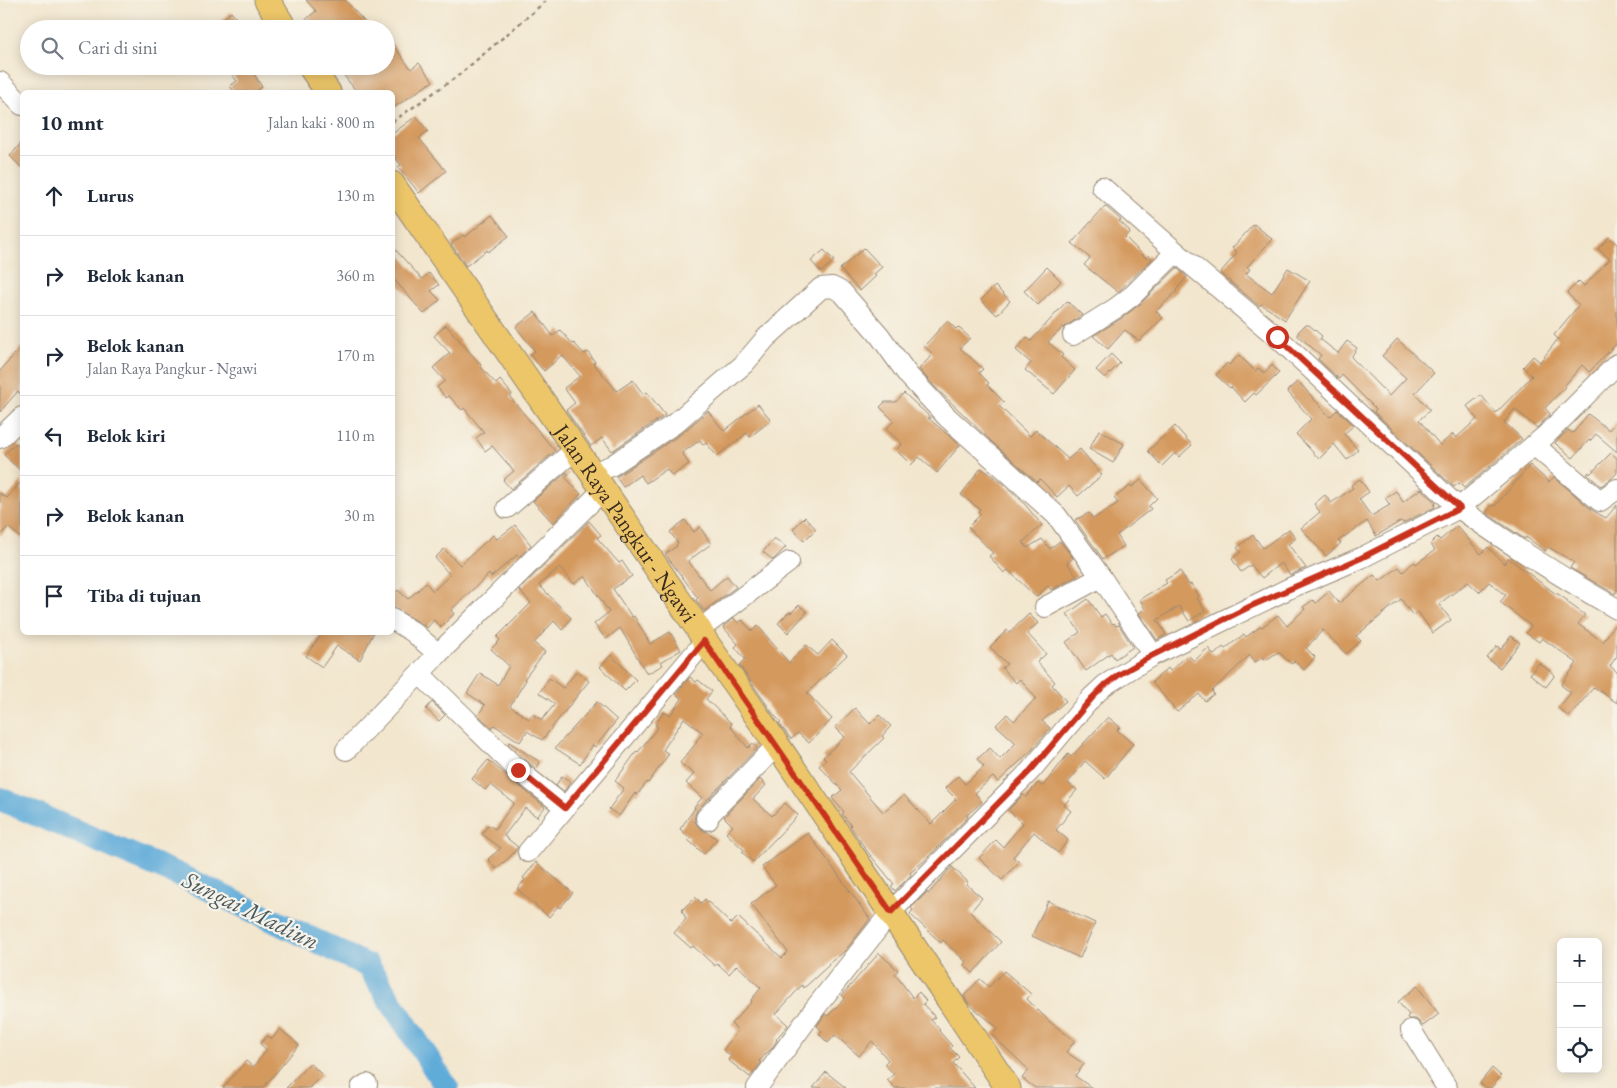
<!DOCTYPE html>
<html lang="id">
<head>
<meta charset="utf-8">
<style>
  body { margin:0; font-family:"EB Garamond",serif; background:#f6f6f7; color:#1f2937 }
  .controls { position:absolute; right:15px; bottom:15px; display:grid; overflow:hidden; border-radius:8px; box-shadow:0 2px 12px #0003 }
  .controls button { width:45px; height:45px; display:grid; place-items:center; padding:0; border:0; border-bottom:1px solid #e0e1e3; background:#fff; color:#1f2937; font:25px sans-serif }
  .stop { position:absolute; width:15px; height:15px; margin:-11px; border:4px solid #c8321e; border-radius:50%; background:#fff }
  .stop.end { background:#c8321e; border-color:#fff; box-shadow:0 1px 5px #0008 }
  .list { margin:0; padding:0; list-style:none }
  h2 { display:flex; justify-content:space-between; align-items:center; height:65px; margin:0; padding:0 20px; font-size:21px }
  h2 small { font-size:16px; font-weight:400; color:#747a83 }
  .list li { display:grid; grid-template-columns:32px 1fr auto; gap:15px; align-items:center; box-sizing:border-box; height:80px; padding:0 20px; border-top:1px solid #e0e1e3 }
  .list b { display:block; font-size:19px; white-space:nowrap }
  .list p { margin:0; font-size:16px; white-space:nowrap; color:#747a83 }
  .list em { font-size:16px; font-style:normal; color:#747a83 }
  .icon { flex:none; width:28px; height:28px; fill:none; stroke:currentColor; stroke-width:2; stroke-linecap:round; stroke-linejoin:round }
  .map { position:relative; flex:none; width:1617px; height:1088px; overflow:hidden }
  .search { position:absolute; background:#fff; box-shadow:0 2px 12px #0003; left:20px; top:20px; width:375px; height:55px; display:flex; align-items:center; gap:12px; box-sizing:border-box; padding:0 18px; border-radius:28px; color:#747a83; font-size:19px }
  .panel { position:absolute; background:#fff; box-shadow:0 2px 12px #0003; left:20px; top:90px; width:375px; height:545px; border-radius:8px }
  .map>svg:first-child { display:block }
  .lines { fill:none; stroke-linecap:round; stroke-linejoin:round }
  .river { stroke:#60acd9; stroke-width:24 }
  .building { fill:#d4995d }
  .minor-casing { stroke:#968876; stroke-width:22 }
  .major-casing { stroke:#968876; stroke-width:27 }
  .path { stroke:#968876; stroke-width:2.5; stroke-dasharray:4 4; stroke-linecap:butt }
  .minor { stroke:#fff; stroke-width:20 }
  .major { stroke:#ecc669; stroke-width:25 }
  .route { stroke:#c8321e; stroke-width:6 }
  .labels { text-anchor:middle; dominant-baseline:central; stroke-width:4.5; stroke-linejoin:round; paint-order:stroke }
  .street-label { font-size:22px; fill:#3b2a1e; stroke:#f7f3e8 }
  .water-label { font-size:24px; font-style:italic; fill:#48585f; stroke:#f7f3e8 }
</style>
</head>
<body>
<div class="map">
<svg width="1617" height="1088" viewBox="0 0 1617 1088">
  <rect width="100%" height="100%" fill="#f7f3e8"/>
  <filter id="ink" filterUnits="userSpaceOnUse"><feTurbulence type="fractalNoise" baseFrequency=".02" numOctaves="2"/><feDisplacementMap in="SourceGraphic" scale="10" xChannelSelector="R" yChannelSelector="G"/><feConvolveMatrix kernelMatrix="1 2 1 2 8 2 1 2 1" color-interpolation-filters="sRGB"/></filter>
  <filter id="wash" filterUnits="userSpaceOnUse"><feTurbulence type="fractalNoise" baseFrequency=".0096" numOctaves="4" result="noise"/><feDisplacementMap in="SourceGraphic" scale="20" xChannelSelector="R" yChannelSelector="G"/><feGaussianBlur stdDeviation="1.12" result="paint"/><feColorMatrix in="noise" values="0 0 0 0 0 0 0 0 0 0 0 0 0 0 0 0 0 1.4 0 .05"/><feComposite in="paint" operator="in"/></filter>
  <g filter="url(#wash)">
    <rect width="100%" height="100%" fill="#f2e6ce"/>
    <g class="lines">
      <path class="river" d="M0,799L179,875L368,966L447,1088"/>
    </g>
    <g id="blocks">
      <g class="building">
        <path d="M306,0H345L371,29H309L303,22L316,11Z"/>
        <path d="M231,12L245,29H211Z"/>
        <path d="M386,36L411,69L419,63L433,81L392,109V92H357L342,73L350,66H386Z"/>
        <path d="M225,66H249L262,87L255,92H234L230,86L237,81Z"/>
        <path d="M416,116L428,131L419,138L446,171L419,193L398,167L401,165L392,154V134Z"/>
        <path d="M22,142V168L10,156Z"/>
        <path d="M1105,206L1121,220L1119,221L1130,231L1125,237L1146,258L1149,255L1152,259L1118,292L1084,265L1090,258L1072,243Z"/>
        <path d="M492,215L509,236L488,252L487,250L466,266L451,244L463,235L465,237Z"/>
        <path d="M1254,224L1272,239L1247,267L1250,269L1246,274L1272,293L1288,268L1310,281L1285,320L1261,304L1259,306L1220,273L1237,253L1232,248Z"/>
        <path d="M1609,237L1617,244V343L1589,372L1582,365L1565,385L1566,386L1545,408L1550,414L1537,428L1515,409L1504,422L1522,439L1464,488L1459,483L1454,487L1374,412L1376,409L1342,375L1339,379L1318,359L1321,355L1298,336V332L1305,325H1309L1322,336L1320,339L1338,353L1347,341L1357,348L1351,357L1389,396L1406,378L1382,356L1397,339L1434,373L1415,393L1430,410L1419,420L1440,445L1453,434L1456,438L1477,419L1467,406L1481,395L1496,413L1532,376L1523,367L1533,356L1540,362L1558,339L1554,335L1579,305L1567,293L1579,281L1584,286L1610,259L1598,249Z"/>
        <path d="M392,246L422,279L429,273L439,285L431,291L440,300L424,314L392,277Z"/>
        <path d="M864,248L882,267L874,274L876,276L860,291L840,269Z"/>
        <path d="M824,250L834,261L821,272L811,261Z"/>
        <path d="M1047,267L1061,281L1038,305L1024,291Z"/>
        <path d="M1177,268L1187,277L1176,290L1177,291L1156,311L1163,318L1139,341L1125,330L1108,349L1093,336L1122,318L1140,304Z"/>
        <path d="M995,286L1010,301L997,315L981,300Z"/>
        <path d="M1067,301L1082,315L1064,328L1063,327L1048,342L1063,355L1061,357L1075,370L1054,394L1025,370L1031,363L1016,350L1027,337L1031,341Z"/>
        <path d="M535,312L553,336L560,330L573,344L574,343L584,354L588,352L595,362L593,363L617,391L633,380L643,394L647,392L665,415L612,451L602,438L591,446L566,410L575,403L564,388L580,376L562,355L544,371L530,355L535,351L516,327Z"/>
        <path d="M947,321L956,329L958,327L970,338L960,348L983,369L979,373L989,383L987,385L1004,402L999,406L1030,436L1036,430L1068,459L1080,449L1102,475L1078,496L1069,486L1057,497L1040,479L1037,482L992,442L936,388L919,369L933,354L924,346Z"/>
        <path d="M446,325L481,365L480,366L496,384L500,380L512,394L510,397L555,451L511,489L503,480L514,471L492,446L485,451L476,438L484,432L464,408L462,410L449,396L446,398L437,387L445,381L433,368L450,353L434,336Z"/>
        <path d="M22,346V396L18,391L0,412V371Z"/>
        <path d="M1111,354L1120,363L1105,378L1096,370Z"/>
        <path d="M1239,355L1255,371L1258,368L1265,373L1272,365L1279,373L1256,395L1254,393L1245,402L1231,387L1230,388L1216,375L1227,363L1229,365Z"/>
        <path d="M1298,381L1330,417L1337,410L1354,425L1344,434L1358,450L1347,460L1334,444L1319,459L1296,434L1311,419L1287,391Z"/>
        <path d="M904,393L931,418H928L960,445L937,473L919,457L911,465L896,450L902,444L886,429L894,421L880,407L885,402H896Z"/>
        <path d="M758,404L771,420L750,437L747,433L717,456L706,443L703,445L700,440L682,453L689,464L672,476L667,469L646,483L640,475L623,487L616,477L681,434L708,411L724,431Z"/>
        <path d="M1588,414L1609,430L1617,420V452L1596,434L1590,441L1589,440L1573,458L1555,443L1568,430L1573,433Z"/>
        <path d="M1175,426L1192,445L1179,457L1175,453L1162,466L1148,451Z"/>
        <path d="M1099,430L1124,444L1113,463L1089,449Z"/>
        <path d="M16,443L22,449V472L4,455Z"/>
        <path d="M1611,453L1617,458V473L1611,479L1601,486L1587,474L1589,472L1590,474Z"/>
        <path d="M1530,465L1549,482L1554,477L1592,510L1606,518L1617,505V590L1615,594L1570,568L1574,562L1548,547L1545,551L1526,537L1525,539L1486,513L1492,505L1495,506Z"/>
        <path d="M981,468L1004,484L1022,501L1042,525L1023,542L1027,548L1042,539L1050,549L1060,541L1073,558L1067,563L1077,576L1051,590L1048,586L1036,597L1008,570L1004,573L989,556L993,553L968,527L981,514L978,511L980,509L961,495Z"/>
        <path d="M567,472L569,474L565,477L581,494L553,523L533,501Z"/>
        <path d="M1360,479L1369,492L1359,499L1371,516L1390,505L1385,498L1396,491L1403,502L1421,489L1436,503L1434,505L1435,507L1403,523L1401,521L1376,536L1367,521L1338,541L1341,543L1326,556L1301,528L1320,512L1314,504L1325,495L1331,503L1353,488L1351,485Z"/>
        <path d="M1141,480L1157,498L1149,506L1151,509L1117,535L1124,546L1103,559L1075,520L1089,513L1093,519L1118,503L1114,498L1131,485L1132,487Z"/>
        <path d="M22,481V539L8,527L0,536V493L7,498Z"/>
        <path d="M805,517L816,529L804,541L793,529Z"/>
        <path d="M685,520L694,532L700,527L711,544L688,561L710,590L727,576L736,587L704,611L696,600L698,598L665,554L677,546L676,545L678,543L670,532Z"/>
        <path d="M589,521L601,535L597,538L619,563L622,561L632,576L613,589L632,617L634,616L650,644L670,632L681,650L661,662L663,665L647,674L620,628L606,639L594,624L609,612L585,576L574,584L560,567L539,585L571,618L562,630L554,621L534,643L545,652L524,679L526,680L510,706L529,719L532,714L542,720L555,704L539,693L549,678L563,688L577,671L589,681L542,740L527,731L520,742L494,725L492,728L478,715L485,705L467,693L480,673L498,685L509,666L491,649L500,640L497,637L531,603L519,590Z"/>
        <path d="M515,525L531,545L519,557L517,555L491,577L489,574L451,610L454,614L441,627L434,620L427,628L419,622L392,607V596L398,590L408,599L426,583L433,591L450,575L435,558L444,549L460,565L493,535L497,539Z"/>
        <path d="M1457,526L1481,554L1488,547L1504,564L1508,558L1556,594H1558L1568,601L1567,602L1585,615L1578,624L1603,642L1617,621V656L1610,666L1617,672V703L1594,687L1569,717L1558,708L1571,693L1561,685L1577,663L1542,638L1539,642L1526,633L1531,626L1500,602L1506,595L1489,582L1479,592L1468,582L1439,604L1451,620L1433,633L1418,612L1413,616L1401,599L1356,636L1361,641L1346,654L1323,630L1306,648L1315,657L1304,670L1294,661L1292,664L1278,652L1266,660L1263,657L1255,662L1250,655L1212,691L1214,694L1205,701L1199,694L1177,712L1152,682L1168,668L1170,671L1188,655L1194,661L1208,648L1214,655L1223,647L1225,649L1244,634L1246,637L1261,626L1262,627L1278,615L1287,626L1305,609L1303,607L1313,600L1316,603L1329,591L1339,603L1374,575L1380,581L1399,567L1403,572L1414,562L1416,564L1435,550L1430,544L1437,537L1440,540Z"/>
        <path d="M1289,529L1296,538L1288,544L1306,568L1290,575L1281,563L1262,578L1251,565L1241,572L1232,559L1241,552L1237,548L1253,535L1263,548Z"/>
        <path d="M774,538L786,547L773,560L763,552Z"/>
        <path d="M1180,571L1189,585L1191,584L1199,596L1197,598L1205,611L1189,621L1179,606L1157,620L1166,634L1157,640L1139,613L1145,609L1140,599L1167,583L1165,580Z"/>
        <path d="M1088,599L1101,617L1105,614L1112,624L1114,623L1116,626L1119,625L1133,647L1115,659L1111,653L1086,671L1066,642L1080,632L1067,614Z"/>
        <path d="M799,605L807,612L788,633L778,623L789,612L791,613Z"/>
        <path d="M1029,614L1038,623L1027,633L1046,654L1037,662L1055,682L1052,685L1066,701L1042,721L1050,728L1032,750L998,782L993,777L975,793L982,802L967,815L968,817L924,861L910,873L911,875L895,891L891,886L894,884L867,851L850,826L851,825L842,814L844,812L832,798L842,790L819,766L826,760L823,757L845,737L835,727L855,708L870,724L879,715L891,726L882,736L884,738L849,772L883,812L904,795L931,824L956,799L945,788L958,776L965,784L984,767L977,759L990,748L1000,759L1016,743L996,725L1007,714L1014,721L1036,698L1020,679L1016,683L1002,668L1007,664L990,647L1007,630L1009,633Z"/>
        <path d="M734,618L738,623L742,620L752,631L758,626L789,663L806,645L818,655L832,640L847,655L807,693L832,719L809,743L798,733L791,739L779,723L781,722L775,716L739,665L745,659L735,647L738,644L723,627Z"/>
        <path d="M323,632H374L360,660L337,646L322,667L306,656Z"/>
        <path d="M1511,636L1520,643L1500,668L1487,658L1497,646L1501,650Z"/>
        <path d="M611,655L636,680L625,691L600,667Z"/>
        <path d="M1539,663L1555,675L1546,687L1530,674Z"/>
        <path d="M690,677L696,682L698,680L712,691L706,699L732,724L730,726L748,748L753,743L757,748L697,810L695,815L694,821L698,826L704,831L707,832L717,839L704,854L688,840L690,838L680,829L695,808L694,807L702,798L686,783L694,774L680,763L697,742L696,741L703,733L684,718L663,750L669,754L648,783L647,782L637,795L635,793L619,816L609,809L624,788L615,781L637,751L638,752L658,727L655,725L664,712L670,715L682,699L676,694Z"/>
        <path d="M432,702L445,715L439,721L426,709Z"/>
        <path d="M597,702L617,720L595,747L593,745L580,764L555,748Z"/>
        <path d="M1108,717L1120,727L1117,730L1133,744L1105,779L1085,761L1068,783L1077,790L1064,805L1071,811L1056,830L1068,840L1058,853L1034,832L1013,857L1019,862L1002,880L979,858L996,840L1003,847L1023,823L1008,810L1023,795L1026,797L1038,783L1043,786L1068,754L1071,757Z"/>
        <path d="M509,742L540,762L536,769L508,744Z"/>
        <path d="M488,760L545,807L537,817L525,808L504,836L518,847L511,856L496,869L488,859L501,848L482,834L488,825L495,829L514,803L490,784L485,790L472,779Z"/>
        <path d="M562,776L571,782L564,791L556,785Z"/>
        <path d="M760,779L766,785L753,799L772,816L785,803L798,815L753,862L742,852L744,850L726,833L733,826L724,817Z"/>
        <path d="M808,833L870,919L844,952L828,964L829,965L804,988L802,985L776,1014L788,1025L776,1039L777,1040L772,1048L759,1061L761,1063L750,1077L728,1060L731,1056L723,1050L738,1030L731,1024L752,1001L751,1000L761,988L737,965L729,974L717,963L715,966L693,946L691,948L674,933L686,919L682,910L695,897L701,903L705,899L731,924L738,917L782,958L788,952L751,904L776,885L762,867Z"/>
        <path d="M536,862L573,893L560,908L558,906L549,917L517,889L525,880L523,878Z"/>
        <path d="M952,867L968,882L966,884L982,898L970,912L1001,942L973,973L964,965L966,962L943,940L941,943L910,914L913,910L911,908L927,892L928,894Z"/>
        <path d="M1048,901L1095,923L1080,958L1032,936Z"/>
        <path d="M879,953L898,970L895,974L913,998L919,992L926,1001L923,1004L935,1017L931,1020L940,1030L939,1031L952,1046L950,1048L959,1057L953,1063L975,1088H895L887,1080L894,1074L884,1064L888,1060L872,1041L859,1056L835,1035L828,1043L819,1034L822,1031L817,1026L825,1014L828,1016L845,998L842,995Z"/>
        <path d="M1004,971L1031,994L1027,999L1050,1022L1075,1041L1066,1052L1084,1064L1075,1076L1092,1088H1035L1022,1078L1029,1070L992,1035L998,1028L969,1004L964,996L980,979L989,987Z"/>
        <path d="M1417,986L1439,1014L1423,1026L1416,1019H1408L1407,1017L1409,1015L1398,1002Z"/>
        <path d="M280,1029L299,1045L263,1088H223L246,1061L253,1067L267,1050L260,1044L267,1036L272,1039Z"/>
        <path d="M310,1063L322,1075L309,1088H286Z"/>
        <path d="M1492,1068L1501,1076L1491,1088H1486L1480,1083Z"/>
        <path d="M826,1072L846,1088H813Z"/>
      </g>
    </g>
  </g>
  <g filter="url(#ink)">
    <use href="#blocks" fill-opacity="0" stroke="#968876" stroke-width="1"/>
    <g class="lines">
      <defs>
        <g id="minor">
          <path d="M0,82L22,105"/>
          <path d="M1102,187L1176,252L1277,337L1459,508C1510,545 1563,578 1617,609"/>
          <path d="M1073,335L1116,308L1133,295L1176,252"/>
          <path d="M0,438L22,417"/>
          <path d="M1534,445L1600,501L1617,489"/>
          <path d="M592,473L611,466L674,424L744,364L766,338L821,288L832,287L842,292L880,336L908,375L947,417L1057,516L1101,577L1153,655"/>
          <path d="M507,508L576,449"/>
          <path d="M1045,607L1101,577"/>
          <path d="M392,619L413,632L438,654"/>
          <path d="M699,630L789,562"/>
          <path d="M420,674L518,770L565,807"/>
          <path d="M346,750L438,654L604,489"/>
          <path d="M708,820L706,818L777,745"/>
          <path d="M528,852L705,641"/>
          <path d="M1411,1030L1447,1088"/>
          <path d="M361,1088L367,1084"/>
          <path d="M757,1088L816,1007L891,912L1031,770L1092,697L1105,685L1153,655L1290,588L1361,558L1459,508L1545,436L1617,364"/>
        </g>
        <g id="major">
          <path d="M267,0L285,29"/>
          <path d="M310,66L328,92"/>
          <path id="s1" d="M392,184L592,473L699,630L705,641C808,788 908,938 1008,1088"/>
        </g>
      </defs>
      <use href="#minor" class="minor-casing"/>
      <use href="#major" class="major-casing"/>
      <path class="path" d="M392,122L459,75L547,0"/>
      <use href="#minor" class="minor"/>
      <use href="#major" class="major"/>
    </g>
  </g>
  <g class="lines" filter="url(#ink)">
    <path class="route" d="M518,770L565,808L704,641L891,912L1031,770L1092,698L1105,685L1120,674L1153,655L1251,606L1361,558L1460,508L1277,337"/>
  </g>
  <g class="labels">
    <g class="street-label">
      <text stroke="none"><textPath href="#s1" startOffset="412">Jalan Raya Pangkur - Ngawi</textPath></text>
    </g>
    <g class="water-label">
      <text transform="translate(251 910) rotate(26)">Sungai Madiun</text>
    </g>
  </g>
</svg>
<div class="controls">
<button>+</button>
<button>−</button>
<button><svg class="icon" aria-label="locate" viewBox="0 0 24 24"><circle cx="12" cy="12" r="6"/><path d="M12 2v4M12 18v4M2 12h4M18 12h4"/></svg></button>
</div>
<div class="stop" style="left:1277px;top:337px"></div>
<div class="stop end" style="left:518px;top:770px"></div>
<div class="search"><svg class="icon" aria-label="search" viewBox="0 0 24 24"><circle cx="10" cy="10" r="6"/><path d="M15 15l6 6"/></svg>Cari di sini</div>
<section class="panel">
<h2>10 mnt<small>Jalan kaki · 800 m</small></h2>
<ul class="list">
<li><svg class="icon" aria-label="ahead" viewBox="0 0 24 24"><path d="M12 20V5M6 11l6-6 6 6"/></svg><div><b>Lurus</b></div><em>130 m</em></li>
<li><svg class="icon" aria-label="right" viewBox="0 0 24 24"><path d="M7 20v-9h11M14 6l5 5-5 5"/></svg><div><b>Belok kanan</b></div><em>360 m</em></li>
<li><svg class="icon" aria-label="right" viewBox="0 0 24 24"><path d="M7 20v-9h11M14 6l5 5-5 5"/></svg><div><b>Belok kanan</b><p>Jalan Raya Pangkur - Ngawi</p></div><em>170 m</em></li>
<li><svg class="icon" aria-label="left" viewBox="0 0 24 24"><path d="M17 20v-9H6M10 6l-5 5 5 5"/></svg><div><b>Belok kiri</b></div><em>110 m</em></li>
<li><svg class="icon" aria-label="right" viewBox="0 0 24 24"><path d="M7 20v-9h11M14 6l5 5-5 5"/></svg><div><b>Belok kanan</b></div><em>30 m</em></li>
<li><svg class="icon" aria-label="arrive" viewBox="0 0 24 24"><path d="M6 21V4h12l-3 4 3 4H6"/></svg><div><b>Tiba di tujuan</b></div></li>
</ul>
</section>
</div>
</body>
</html>
